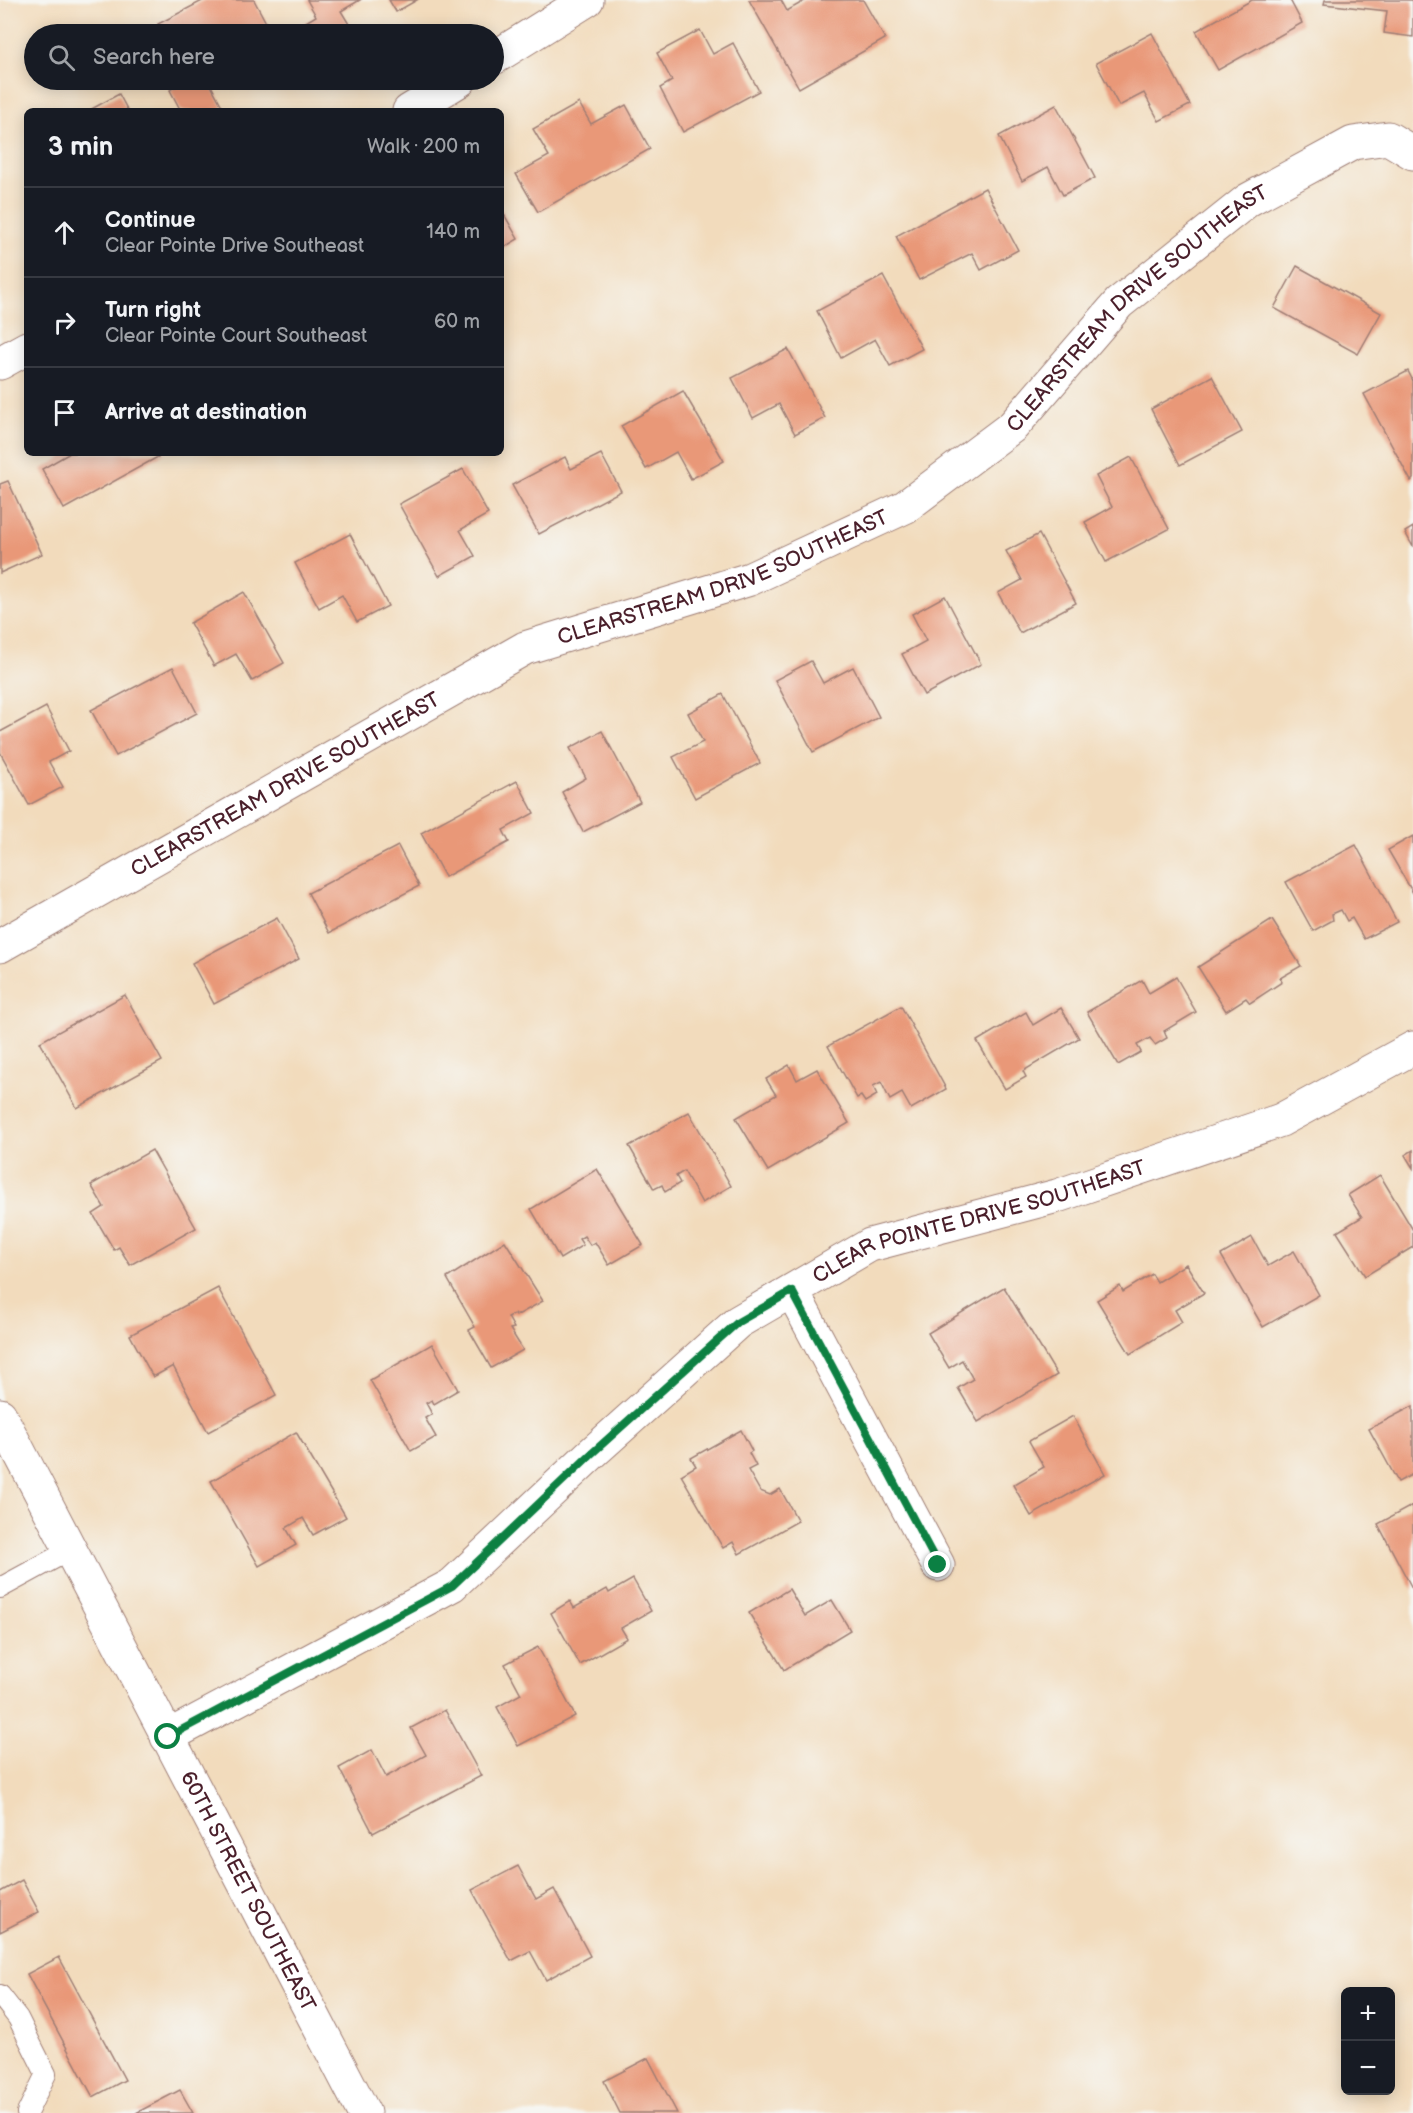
<!DOCTYPE html>
<html lang="en">
<head>
<meta charset="utf-8">
<style>
  body { margin:0; font-family:"Balsamiq Sans",sans-serif; background:#242831; color:#f1f3f6 }
  .controls { position:absolute; right:18px; bottom:18px; display:grid; overflow:hidden; border-radius:9px; box-shadow:0 3px 15px #0003 }
  .controls button { width:54px; height:54px; display:grid; place-items:center; padding:0; border:0; border-bottom:2px solid #363941; background:#171b24; color:#f1f3f6; font:30px sans-serif }
  .stop { position:absolute; width:18px; height:18px; margin:-14px; border:4px solid #0b8043; border-radius:50%; background:#fff }
  .stop.end { background:#0b8043; border-color:#fff; box-shadow:0 2px 6px #0008 }
  .list { margin:0; padding:0; list-style:none }
  h2 { display:flex; justify-content:space-between; align-items:center; height:78px; margin:0; padding:0 24px; font-size:26px }
  h2 small { font-size:20px; font-weight:400; color:#9ea1a6 }
  .list li { display:grid; grid-template-columns:39px 1fr auto; gap:18px; align-items:center; box-sizing:border-box; height:90px; padding:0 24px; border-top:2px solid #363941 }
  .list b { display:block; font-size:22px; white-space:nowrap }
  .list p { margin:0; font-size:20px; white-space:nowrap; color:#9ea1a6 }
  .list em { font-size:20px; font-style:normal; color:#9ea1a6 }
  .icon { flex:none; width:33px; height:33px; fill:none; stroke:currentColor; stroke-width:2; stroke-linecap:round; stroke-linejoin:round }
  .map { position:relative; flex:none; width:1413px; height:2113px; overflow:hidden }
  .search { position:absolute; background:#171b24; box-shadow:0 3px 15px #0003; left:24px; top:24px; width:480px; height:66px; display:flex; align-items:center; gap:15px; box-sizing:border-box; padding:0 21px; border-radius:33px; color:#9ea1a6; font-size:22px }
  .panel { position:absolute; background:#171b24; box-shadow:0 3px 15px #0003; left:24px; top:108px; width:480px; height:348px; border-radius:9px }
  .map>svg:first-child { display:block }
  .building { fill:#e99878 }
  .lines { fill:none; stroke-linecap:round; stroke-linejoin:round }
  .service-casing { stroke:#9e7d74; stroke-width:22 }
  .minor-casing { stroke:#9e7d74; stroke-width:35 }
  .secondary-casing { stroke:#9e7d74; stroke-width:35 }
  .service { stroke:#fff; stroke-width:20 }
  .minor { stroke:#fff; stroke-width:33 }
  .secondary { stroke:#fff; stroke-width:33 }
  .route { stroke:#0b8043; stroke-width:8 }
  .labels { text-anchor:middle; dominant-baseline:central; stroke-width:5; stroke-linejoin:round; paint-order:stroke }
  .street-label { font-size:21px; fill:#4a1f2b; stroke:#f6f6f2 }
</style>
</head>
<body>
<div class="map">
<svg width="1413" height="2113" viewBox="0 0 1413 2113">
  <rect width="100%" height="100%" fill="#f6f6f2"/>
  <filter id="ink" filterUnits="userSpaceOnUse"><feTurbulence type="fractalNoise" baseFrequency=".0167" numOctaves="2"/><feDisplacementMap in="SourceGraphic" scale="12" xChannelSelector="R" yChannelSelector="G"/><feConvolveMatrix kernelMatrix="1 2 1 2 8 2 1 2 1" color-interpolation-filters="sRGB"/></filter>
  <filter id="wash" filterUnits="userSpaceOnUse"><feTurbulence type="fractalNoise" baseFrequency=".008" numOctaves="4" result="noise"/><feDisplacementMap in="SourceGraphic" scale="24" xChannelSelector="R" yChannelSelector="G"/><feGaussianBlur stdDeviation="1.35" result="paint"/><feColorMatrix in="noise" values="0 0 0 0 0 0 0 0 0 0 0 0 0 0 0 0 0 1.4 0 .05"/><feComposite in="paint" operator="in"/></filter>
  <g filter="url(#wash)">
    <rect width="100%" height="100%" fill="#f2dbbc"/>
    <g id="blocks">
      <g class="building">
        <path d="M204,0H254L272,34H164L158,24Z"/>
        <path d="M307,0H360L341,11L355,34H307L301,25L316,16Z"/>
        <path d="M389,0H417L396,12Z"/>
        <path d="M749,0H781L787,11L806,0H863L885,39L799,88Z"/>
        <path d="M1252,0H1290L1302,23L1218,70L1196,31Z"/>
        <path d="M1325,0H1413V37L1384,33L1387,11L1324,4Z"/>
        <path d="M700,30L713,54L733,43L759,91L683,132L660,88L672,81L657,53Z"/>
        <path d="M1152,33L1190,105L1159,121L1144,93L1119,106L1096,63Z"/>
        <path d="M187,80H208L223,108L217,111H181L170,90Z"/>
        <path d="M119,94L128,111H88Z"/>
        <path d="M579,103L591,124L626,105L650,149L538,212L516,174L549,156L533,129Z"/>
        <path d="M1056,105L1095,178L1063,195L1048,167L1022,181L999,136Z"/>
        <path d="M985,188L1018,250L981,270L972,253L919,280L896,236Z"/>
        <path d="M501,209L518,239L501,249Z"/>
        <path d="M1297,266L1381,313L1358,354L1274,308Z"/>
        <path d="M883,276L922,349L890,366L875,339L841,358L817,311Z"/>
        <path d="M788,349L825,418L795,434L779,404L753,418L732,378Z"/>
        <path d="M1408,371L1413,381V479L1411,481L1364,394Z"/>
        <path d="M1212,376L1242,432L1180,465L1151,409Z"/>
        <path d="M683,391L724,461L691,479L676,452L646,469L621,426Z"/>
        <path d="M70,453H165L64,509L42,469Z"/>
        <path d="M601,454L621,491L539,534L512,485L565,457L571,469Z"/>
        <path d="M1131,457L1169,529L1106,562L1085,522L1112,507L1096,476Z"/>
        <path d="M463,469L488,514L460,530L475,556L439,576L399,504Z"/>
        <path d="M8,481L42,554L0,573V484Z"/>
        <path d="M1413,527V547L1405,532Z"/>
        <path d="M350,534L388,606L357,622L342,595L319,608L295,563Z"/>
        <path d="M1039,534L1076,603L1020,633L998,593L1022,580L1006,551Z"/>
        <path d="M244,592L284,663L252,681L236,654L214,666L190,623Z"/>
        <path d="M945,596L981,664L924,695L902,654L926,641L912,614Z"/>
        <path d="M811,661L823,683L853,667L879,717L813,752L775,680Z"/>
        <path d="M173,667L197,713L116,756L91,710Z"/>
        <path d="M723,694L760,763L695,798L673,757L703,742L688,713Z"/>
        <path d="M46,707L69,751L49,762L63,787L29,805L0,752V732Z"/>
        <path d="M602,731L640,802L583,832L562,792L586,778L570,748Z"/>
        <path d="M517,781L534,813L503,830L509,842L445,877L421,833Z"/>
        <path d="M1413,836V893L1388,850Z"/>
        <path d="M1356,845L1397,922L1364,939L1352,918L1347,921L1341,910L1332,914L1333,920L1313,931L1286,882Z"/>
        <path d="M398,846L419,886L329,933L308,893Z"/>
        <path d="M277,918L299,959L214,1004L192,963Z"/>
        <path d="M1272,920L1301,966L1280,978L1282,982L1250,1003L1246,998L1226,1011L1198,967Z"/>
        <path d="M1176,977L1196,1012L1164,1031L1167,1038L1155,1045L1150,1038L1137,1045L1141,1052L1118,1065L1087,1012L1142,980L1149,993Z"/>
        <path d="M125,995L162,1061L77,1108L40,1042Z"/>
        <path d="M901,1006L946,1089L911,1109L902,1093L890,1100L881,1082L873,1086L877,1095L865,1102L861,1096L857,1098L828,1046Z"/>
        <path d="M1061,1008L1079,1038L1023,1071L1026,1077L1005,1089L977,1041L1026,1012L1033,1025Z"/>
        <path d="M789,1065L797,1080L817,1069L849,1123L768,1171L736,1118L776,1095L766,1079Z"/>
        <path d="M689,1112L731,1186L702,1203L684,1171L676,1176L680,1183L665,1192L662,1185L654,1189L629,1146Z"/>
        <path d="M152,1150L196,1228L130,1265L119,1247L114,1250L93,1214L104,1207L91,1185Z"/>
        <path d="M1413,1150V1168L1405,1155Z"/>
        <path d="M597,1169L643,1245L609,1265L595,1242L590,1245L584,1236L579,1239L583,1245L560,1259L531,1209Z"/>
        <path d="M1380,1175L1413,1230V1247L1365,1276L1337,1232L1362,1217L1348,1195Z"/>
        <path d="M1252,1237L1268,1266L1294,1251L1319,1295L1263,1327L1221,1255Z"/>
        <path d="M505,1241L543,1301L516,1316L515,1313L508,1317L514,1328L510,1329L523,1350L491,1368L469,1330L475,1327L447,1278Z"/>
        <path d="M1186,1264L1204,1293L1175,1310L1182,1322L1130,1354L1097,1300L1120,1286L1123,1292L1152,1274L1157,1282Z"/>
        <path d="M1004,1287L1057,1375L978,1422L958,1388L973,1379L962,1360L949,1368L928,1333Z"/>
        <path d="M218,1288L276,1395L208,1432L173,1366L153,1377L130,1335Z"/>
        <path d="M432,1344L458,1390L434,1404L432,1400L426,1403L432,1414L425,1418L436,1437L411,1451L370,1380Z"/>
        <path d="M1413,1406V1474L1398,1482L1369,1429Z"/>
        <path d="M1073,1416L1105,1474L1031,1516L1013,1485L1044,1467L1029,1441Z"/>
        <path d="M741,1430L752,1451L749,1453L756,1466L748,1470L760,1491L770,1495L780,1489L798,1521L739,1554L733,1542L723,1548L681,1475L696,1466L691,1458Z"/>
        <path d="M296,1432L346,1517L313,1535L303,1518L286,1528L296,1545L259,1566L211,1481Z"/>
        <path d="M1413,1505V1590L1378,1524Z"/>
        <path d="M633,1579L651,1611L621,1628L627,1638L580,1665L551,1613L570,1601L574,1608L607,1589L609,1593Z"/>
        <path d="M789,1589L805,1616L832,1600L850,1630L784,1670L749,1613Z"/>
        <path d="M538,1647L575,1716L518,1746L497,1707L521,1694L505,1664Z"/>
        <path d="M445,1710L481,1776L373,1833L339,1768L372,1750L386,1777L426,1755L411,1728Z"/>
        <path d="M518,1866L536,1899L554,1889L590,1956L546,1980L530,1951L511,1961L472,1890Z"/>
        <path d="M22,1880L39,1912L0,1932V1892Z"/>
        <path d="M59,1957L125,2080L93,2097L27,1974Z"/>
        <path d="M648,2058L677,2113H620L604,2081Z"/>
        <path d="M180,2090L193,2113H136Z"/>
      </g>
    </g>
  </g>
  <g filter="url(#ink)">
    <use href="#blocks" fill-opacity="0" stroke="#9e7d74" stroke-width="1.5"/>
    <g class="lines">
      <defs>
        <g id="service">
          <path d="M0,1588L70,1550"/>
          <path d="M0,1995L18,2018L46,2074L27,2113"/>
        </g>
        <g id="minor">
          <path d="M494,58L587,0"/>
          <path d="M409,111L460,80"/>
          <path d="M0,363L27,348"/>
          <path id="s1" d="M0,946L525,648L750,579L905,507L1013,426L1119,303L1248,200L1353,143L1388,138L1413,153"/>
          <path d="M792,1291L938,1565"/>
          <path id="s2" d="M167,1737L452,1585L590,1455L738,1322L870,1245L1057,1196L1281,1120L1413,1048"/>
        </g>
        <g id="secondary">
          <path id="s3" d="M0,1415L364,2113"/>
        </g>
      </defs>
      <use href="#service" class="service-casing"/>
      <use href="#minor" class="minor-casing"/>
      <use href="#secondary" class="secondary-casing"/>
      <use href="#service" class="service"/>
      <use href="#minor" class="minor"/>
      <use href="#secondary" class="secondary"/>
    </g>
  </g>
  <g class="lines" filter="url(#ink)">
    <path class="route" d="M168,1737L452,1586L590,1455L738,1322L792,1291L938,1565"/>
  </g>
  <g class="labels">
    <g class="street-label">
      <text stroke="none"><textPath href="#s1" startOffset="1317">CLEARSTREAM DRIVE SOUTHEAST</textPath></text>
      <text stroke="none"><textPath href="#s1" startOffset="814">CLEARSTREAM DRIVE SOUTHEAST</textPath></text>
      <text stroke="none"><textPath href="#s1" startOffset="328">CLEARSTREAM DRIVE SOUTHEAST</textPath></text>
      <text stroke="none"><textPath href="#s2" startOffset="975">CLEAR POINTE DRIVE SOUTHEAST</textPath></text>
      <text stroke="none"><textPath href="#s3" startOffset="537">60TH STREET SOUTHEAST</textPath></text>
    </g>
  </g>
</svg>
<div class="controls">
<button>+</button>
<button>−</button>
</div>
<div class="stop" style="left:168px;top:1737px"></div>
<div class="stop end" style="left:938px;top:1565px"></div>
<div class="search"><svg class="icon" aria-label="search" viewBox="0 0 24 24"><circle cx="10" cy="10" r="6"/><path d="M15 15l6 6"/></svg>Search here</div>
<section class="panel">
<h2>3 min<small>Walk · 200 m</small></h2>
<ul class="list">
<li><svg class="icon" aria-label="ahead" viewBox="0 0 24 24"><path d="M12 20V5M6 11l6-6 6 6"/></svg><div><b>Continue</b><p>Clear Pointe Drive Southeast</p></div><em>140 m</em></li>
<li><svg class="icon" aria-label="right" viewBox="0 0 24 24"><path d="M7 20v-9h11M14 6l5 5-5 5"/></svg><div><b>Turn right</b><p>Clear Pointe Court Southeast</p></div><em>60 m</em></li>
<li><svg class="icon" aria-label="arrive" viewBox="0 0 24 24"><path d="M6 21V4h12l-3 4 3 4H6"/></svg><div><b>Arrive at destination</b></div></li>
</ul>
</section>
</div>
</body>
</html>
